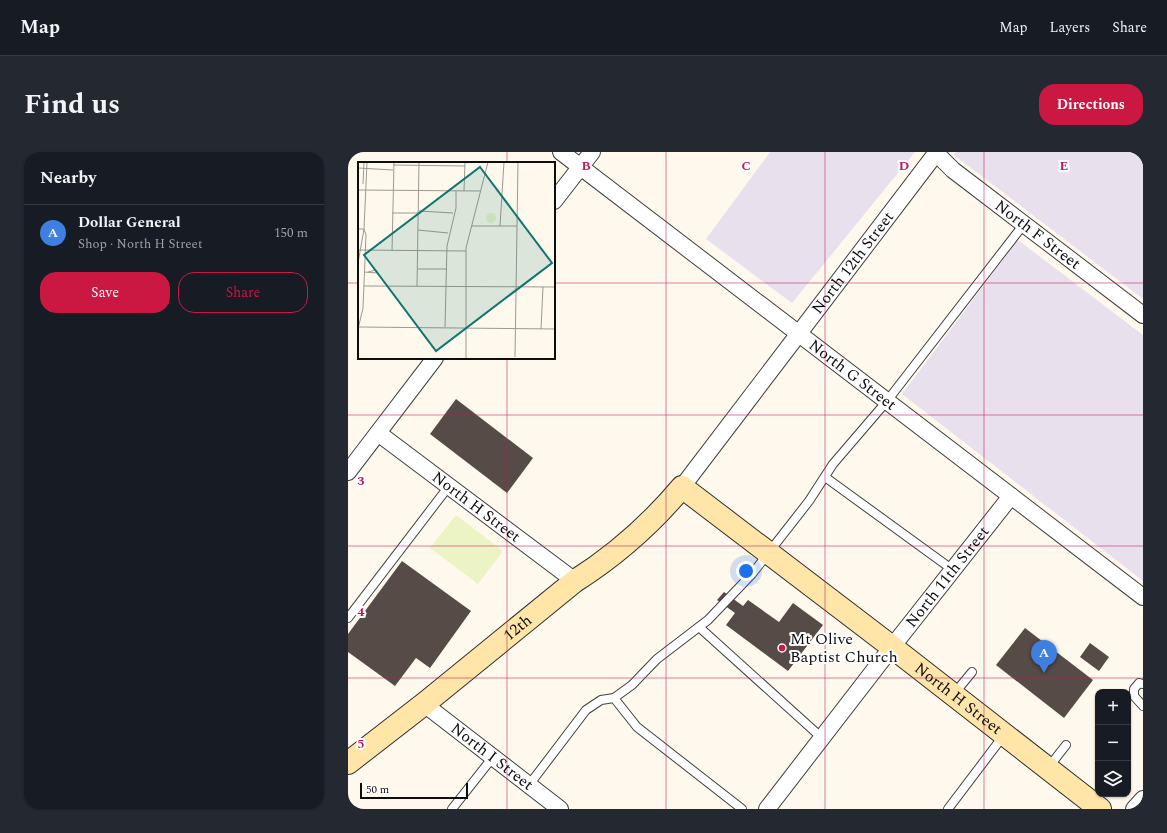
<!DOCTYPE html>
<html lang="en">
<head>
<meta charset="utf-8">
<style>
  body { margin:0; font-family:Spectral,serif; background:#242831; color:#f1f3f6 }
  .controls { position:absolute; right:12px; bottom:12px; display:grid; overflow:hidden; border-radius:8px; box-shadow:0 1px 3px #0004 }
  .controls button { width:36px; height:36px; display:grid; place-items:center; padding:0; border:0; border-bottom:1px solid #363941; background:#171b24; color:#f1f3f6; font:20px sans-serif }
  .scale { position:absolute; left:12px; bottom:10px; width:108px; box-sizing:border-box; padding-left:4px; border:2px solid #0d0d0d; border-top:0; font-size:11px; line-height:14px; white-space:nowrap; color:#0d0d0d; -webkit-text-stroke:3px #fff; paint-order:stroke }
  .you { position:absolute; left:398px; top:419px; width:14px; height:14px; margin:-10px; border:3px solid #fff; border-radius:50%; background:#1a73e8; box-shadow:0 0 0 6px #1a73e833 }
  .badge { display:grid; place-items:center; width:26px; height:26px; border-radius:50%; background:#ca1842; color:#fff; font-size:13px; font-weight:700 }
  .pin { position:absolute; translate:-50% -33px; filter:drop-shadow(0 1px 2px #0008) }
  .pin::after { content:''; position:absolute; top:21px; width:14px; height:12px; background:inherit; clip-path:polygon(0 0,100% 0,50% 100%) }
  .list { margin:0; padding:0; list-style:none }
  h2 { display:flex; justify-content:space-between; align-items:center; height:52px; margin:0; padding:0 16px; font-size:17px }
  h2 small { font-size:13px; font-weight:400; color:#9ea1a6 }
  .list li { display:grid; grid-template-columns:26px 1fr auto; gap:12px; align-items:center; box-sizing:border-box; height:56px; padding:0 16px; border-top:1px solid #363941 }
  .list b { display:block; font-size:15px; white-space:nowrap }
  .list p { margin:0; font-size:13px; white-space:nowrap; color:#9ea1a6 }
  .list em { font-size:13px; font-style:normal; color:#9ea1a6 }
  .actions { display:flex; gap:8px; padding:12px 16px }
  .actions a { flex:1; padding:9px 0; border:1px solid #ca1842; border-radius:16px; text-align:center; font-size:14px; color:#ca1842 }
  .actions .main { background:#ca1842; color:#fff }
  .icon { flex:none; width:22px; height:22px; fill:none; stroke:currentColor; stroke-width:2; stroke-linecap:round; stroke-linejoin:round }
  .map { position:relative; flex:none; width:795px; height:657px; overflow:hidden; border-radius:16px }
  header { display:flex; align-items:center; gap:24px; box-sizing:border-box; height:56px; padding:0 20px; background:#171b24; border-bottom:1px solid #363941 }
  header strong { font-size:19px }
  nav { display:flex; gap:22px; margin-inline-start:auto; font-size:14px }
  .intro { display:flex; align-items:center; justify-content:space-between; box-sizing:border-box; height:96px; padding:0 24px }
  h1 { margin:0; font-size:28px }
  .button { padding:10px 18px; border-radius:16px; background:#ca1842; color:#fff; font-size:14px; font-weight:700 }
  main { display:flex; gap:24px; padding:0 24px }
  aside { flex:1; background:#171b24; border-radius:16px; box-shadow:0 1px 3px #0004 }
  .map>svg:first-child { display:block }
  .industrial { fill:#e9e0ed }
  .pitch { fill:#ecf4c5 }
  .building { fill:#574b48 }
  .lines { fill:none; stroke-linecap:round; stroke-linejoin:round }
  .lane-casing { stroke:#404040; stroke-width:10 }
  .street-casing { stroke:#404040; stroke-width:18 }
  .secondary-casing { stroke:#2f2f2f; stroke-width:24 }
  .lane { stroke:#fff; stroke-width:8 }
  .street { stroke:#fff; stroke-width:16 }
  .secondary { stroke:#ffe5a8; stroke-width:22 }
  .grid { fill:none; stroke:#c2185b; stroke-width:1; stroke-opacity:0.55 }
  .poi-dot { fill:#ca1842; stroke:#fff; stroke-width:1.5 }
  .labels { text-anchor:middle; dominant-baseline:central; stroke-width:4; stroke-linejoin:round; paint-order:stroke }
  .street-label { font-size:16px; fill:#0d0d0d; stroke:#fff }
  .poi-label { font-size:16px; fill:#0d0d0d; stroke:#fff; text-anchor:start }
  .inset-road { fill:none; stroke:#9e9a93; stroke-width:1 }
  .view { fill:#0f766e; fill-opacity:0.15; stroke:#0f766e; stroke-width:2 }
  .inset-edge { fill:none; stroke:#0d0d0d; stroke-width:2 }
  .grid-label { font-size:13px; text-anchor:middle; font-weight:bold; fill:#c2185b; stroke:#fff; stroke-width:4; stroke-linejoin:round; paint-order:stroke }
</style>
</head>
<body>
<header>
<strong>Map</strong>
<nav><a>Map</a><a>Layers</a><a>Share</a></nav>
</header>
<div class="intro"><h1>Find us</h1><a class="button">Directions</a></div>
<main>
<aside>
<h2>Nearby<small></small></h2>
<ul class="list">
<li><span class="badge" style="background:#3f7fe0">A</span><div><b>Dollar General</b><p>Shop · North H Street</p></div><em>150 m</em></li>
</ul>
<div class="actions"><a class="main">Save</a><a>Share</a></div>
</aside>
<div class="map">
<svg width="795" height="657" viewBox="0 0 795 657">
  <rect width="100%" height="100%" fill="#fff8ed"/>
  <g class="industrial">
    <path d="M422,0H567L444,151L358,87Z"/>
    <path d="M608,0H795V147L606,3Z"/>
    <path d="M670,88L795,183V429L554,242Z"/>
  </g>
  <path class="pitch" d="M108,363L155,399L130,432L82,396Z"/>
  <g class="building">
    <path d="M108,247L185,306L159,341L82,282Z"/>
    <path d="M54,409L123,459L82,516L68,506L47,534L0,500V482Z"/>
    <path d="M376,440L395,454L400,448L431,470L445,451L475,473L440,519L378,473L387,461L369,448Z"/>
    <path d="M677,476L745,528L716,566L648,513Z"/>
    <path d="M742,491L761,505L751,519L732,505Z"/>
  </g>
  <g class="lines">
    <defs>
      <g id="lane">
        <path d="M477,325L605,418"/>
        <path d="M0,466L101,334"/>
        <path d="M351,475L474,586"/>
        <path d="M795,532L791,531L786,537V544L795,554"/>
        <path d="M606,542L624,520"/>
        <path d="M266,546L289,575L394,657"/>
        <path d="M700,616L718,593"/>
        <path d="M181,633L238,558L253,548L266,546L284,533L309,507L360,468L404,422L461,349L485,312L539,249L676,72"/>
        <path d="M104,657L145,605"/>
        <path d="M600,657L656,583"/>
      </g>
      <g id="street">
        <path id="s1" d="M213,0L795,445"/>
        <path id="s2" d="M587,0L605,18L795,163"/>
        <path d="M206,49L244,0"/>
        <path id="s3" d="M30,281L227,429"/>
        <path d="M0,320L87,206"/>
        <path id="s4" d="M334,335L589,0"/>
        <path id="s5" d="M76,552L212,657"/>
        <path id="s6" d="M419,657L544,495L663,344"/>
        <path d="M786,657L795,647"/>
      </g>
      <g id="secondary">
        <path id="s7" d="M0,611L76,552L227,429C268,403 303,372 334,335L544,495L752,657"/>
      </g>
    </defs>
    <use href="#lane" class="lane-casing"/>
    <use href="#street" class="street-casing"/>
    <use href="#secondary" class="secondary-casing"/>
    <use href="#lane" class="lane"/>
    <use href="#street" class="street"/>
    <use href="#secondary" class="secondary"/>
  </g>
  <path class="grid" d="M159,0V11M318,0V657M477,0V657M636,0V657M0,131H11M206,131H795M159,206V657M0,263H795M0,394H795M0,526H795"/>
  <circle class="poi-dot" cx="434" cy="496" r="4"/>
  <g class="labels">
    <g class="street-label">
      <text stroke="none"><textPath href="#s2" startOffset="132">North F Street</textPath></text>
      <text stroke="none"><textPath href="#s4" startOffset="282">North 12th Street</textPath></text>
      <text stroke="none"><textPath href="#s1" startOffset="367">North G Street</textPath></text>
      <text stroke="none"><textPath href="#s3" startOffset="123">North H Street</textPath></text>
      <text stroke="none"><textPath href="#s6" startOffset="294">North 11th Street</textPath></text>
      <text stroke="none"><textPath href="#s7" startOffset="217">12th</textPath></text>
      <text stroke="none"><textPath href="#s7" startOffset="782">North H Street</textPath></text>
      <text stroke="none"><textPath href="#s5" startOffset="86">North I Street</textPath></text>
    </g>
    <g class="poi-label">
      <text x="442" y="487">Mt Olive<tspan x="442" dy="18">Baptist Church</tspan></text>
    </g>
  </g>
  <g transform="translate(10 10)">
    <rect width="197" height="197" fill="#fff8ed"/>
    <path d="M128 56a5 5 0 1 1 10 0a5 5 0 1 1-10 0Z" fill="#ecf4c5"/>
    <path class="inset-road" d="M35,3L107,4M0,6L35,8M5,22L6,0M0,28L122,29M106,29L107,0M61,49L95,51M34,51H61M114,64H159M142,64L146,0M0,67H6L8,73L5,146L0,167M60,68L90,71M1,88L108,89M34,89L36,0M0,101L6,67L9,0M60,107H89M6,110L20,111L18,108L10,110M6,124L197,125M59,124L61,0M1,165L197,167M87,165L89,84L98,46V29M183,167L185,125M157,195L160,0M108,197V86L130,0"/>
    <path class="view" d="M122,5L194,101L78,189L6,93Z"/>
    <rect width="197" height="197" class="inset-edge"/>
  </g>
  <g class="grid-label">
    <text x="238" y="18">B</text>
    <text x="398" y="18">C</text>
    <text x="556" y="18">D</text>
    <text x="716" y="18">E</text>
    <text x="13" y="333">3</text>
    <text x="13" y="464">4</text>
    <text x="13" y="596">5</text>
  </g>
</svg>
<div class="controls">
<button>+</button>
<button>−</button>
<button><svg class="icon" aria-label="layers" viewBox="0 0 24 24"><path d="M12 4l9 5-9 5-9-5zM3 14l9 5 9-5"/></svg></button>
</div>
<div class="scale">50 m</div>
<div class="you"></div>
<div class="pin badge" style="left:696px;top:521px;background:#3f7fe0">A</div>
</div>
</main>
</body>
</html>
